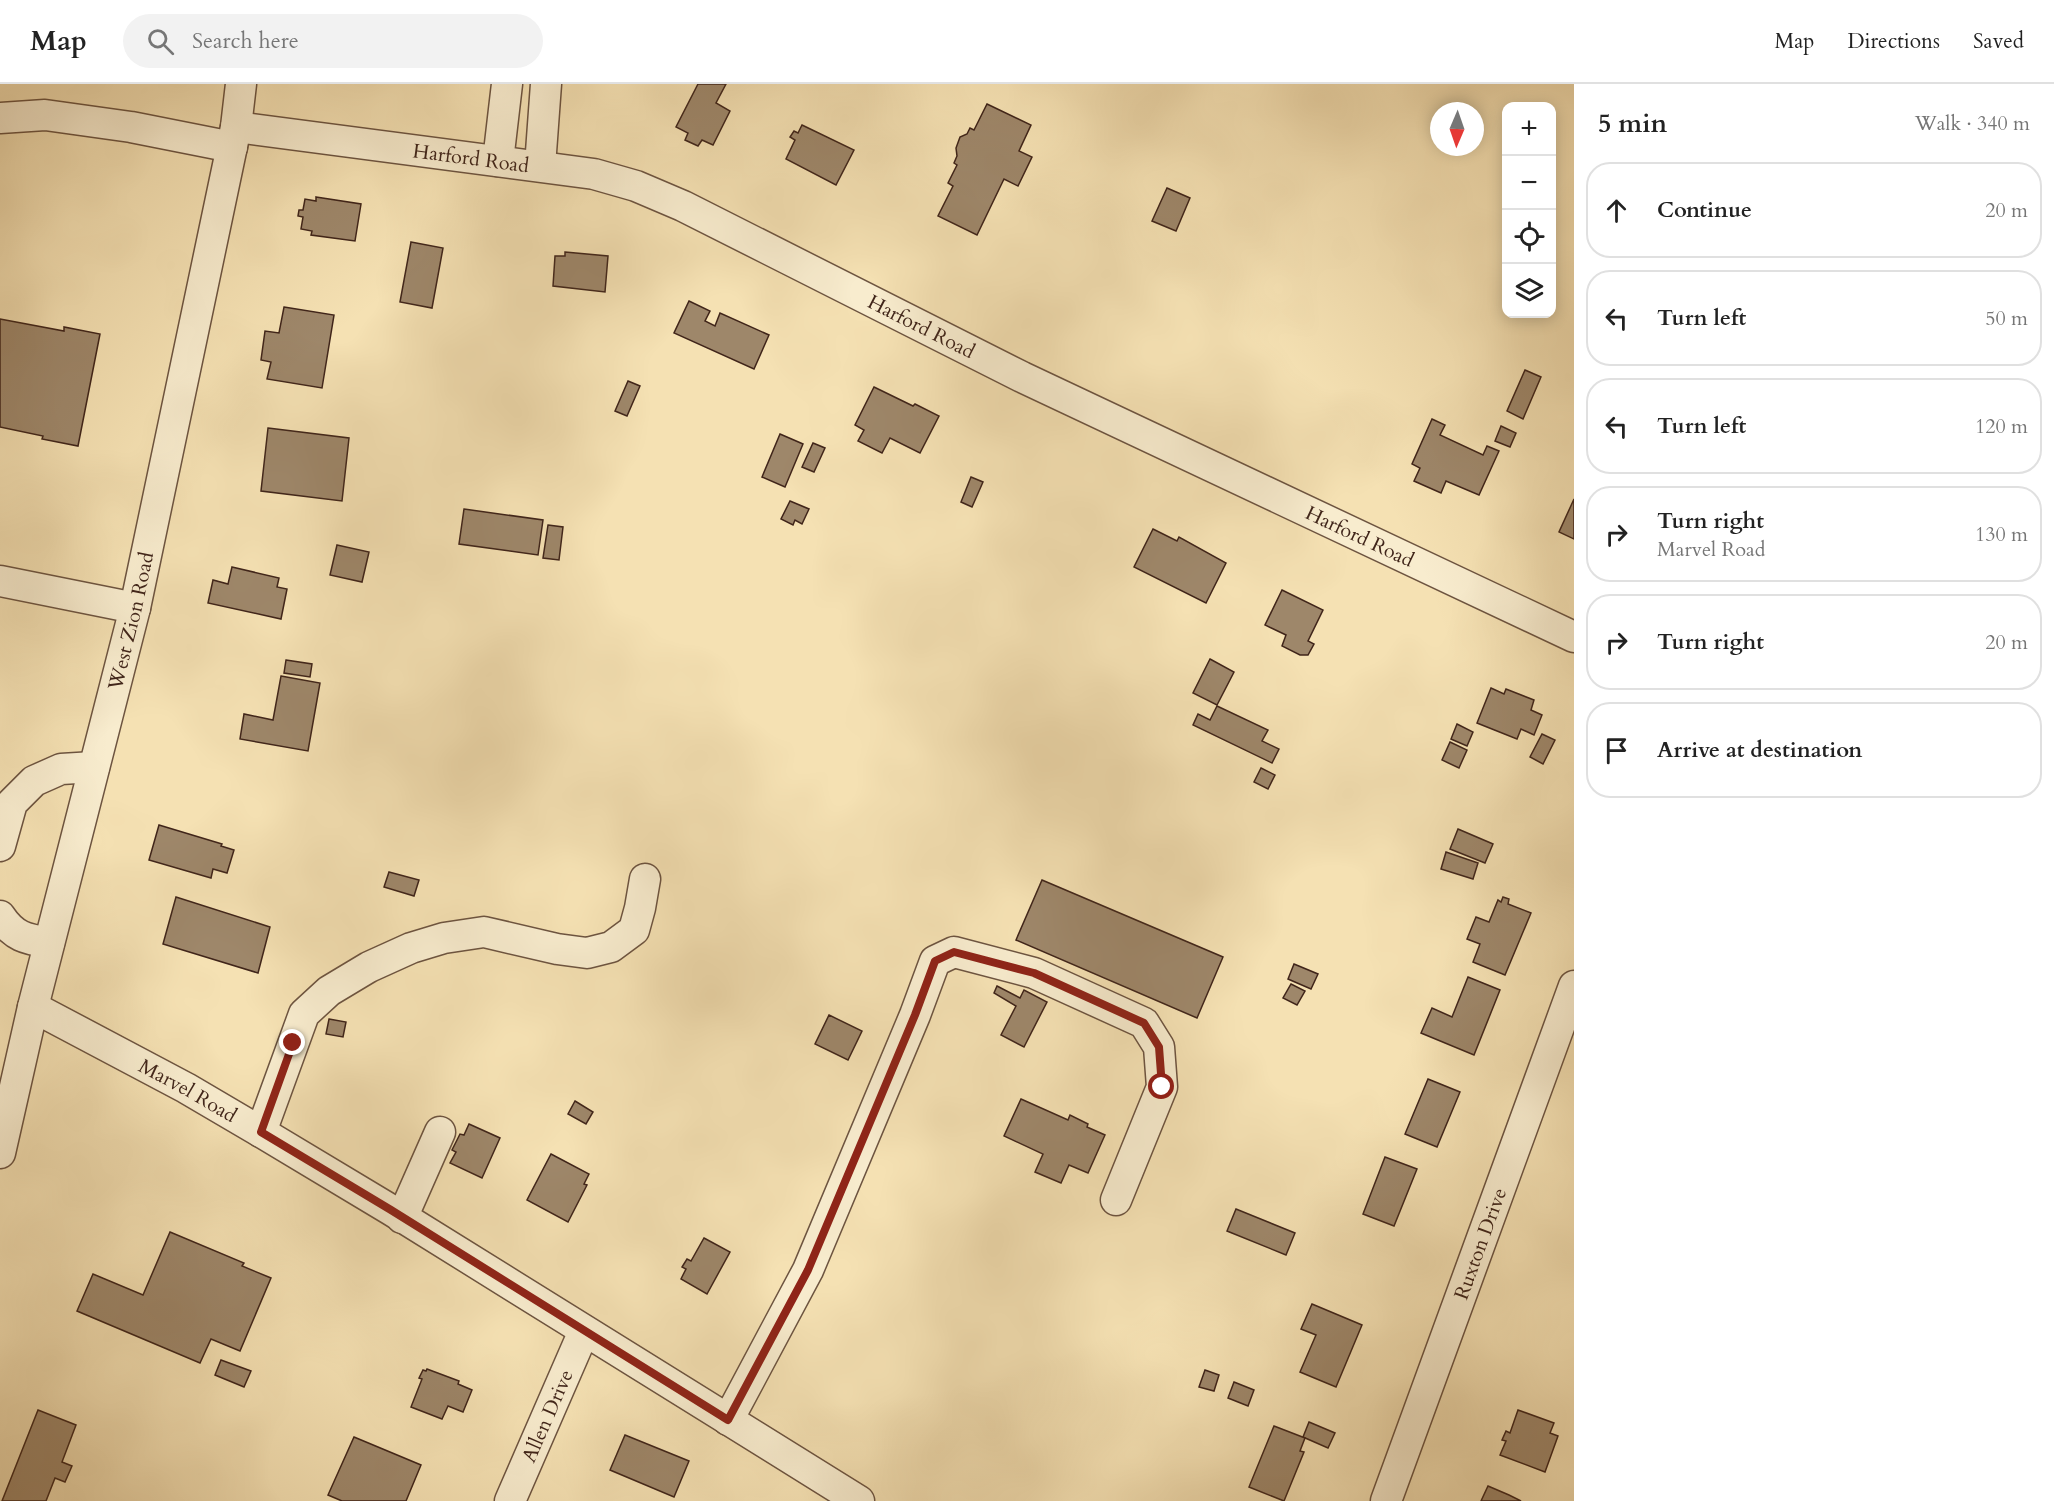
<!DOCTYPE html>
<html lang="en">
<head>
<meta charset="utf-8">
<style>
  body { margin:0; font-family:Cardo,serif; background:#f2f2f2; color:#222 }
  .controls { position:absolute; right:18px; top:18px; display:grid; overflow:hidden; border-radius:12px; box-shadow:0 3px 15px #0003 }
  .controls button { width:54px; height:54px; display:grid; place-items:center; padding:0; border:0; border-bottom:2px solid #e0e0e0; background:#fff; color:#222; font:30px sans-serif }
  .compass { position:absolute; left:1430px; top:18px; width:54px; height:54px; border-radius:50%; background:#fff; box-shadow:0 3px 15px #0003; rotate:182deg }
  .stop { position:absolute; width:18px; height:18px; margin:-14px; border:4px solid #8f2418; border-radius:50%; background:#fff }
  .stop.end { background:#8f2418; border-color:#fff; box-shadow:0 2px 6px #0008 }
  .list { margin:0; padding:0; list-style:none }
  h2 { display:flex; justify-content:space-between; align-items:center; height:78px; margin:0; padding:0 24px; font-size:26px }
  h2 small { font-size:20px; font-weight:400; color:#767676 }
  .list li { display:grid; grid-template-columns:39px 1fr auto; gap:18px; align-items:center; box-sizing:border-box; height:96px; margin:0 12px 12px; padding:0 12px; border:2px solid #e0e0e0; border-radius:24px }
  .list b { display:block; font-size:22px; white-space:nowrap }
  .list p { margin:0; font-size:20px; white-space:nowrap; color:#767676 }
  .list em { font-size:20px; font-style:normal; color:#767676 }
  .icon { flex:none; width:33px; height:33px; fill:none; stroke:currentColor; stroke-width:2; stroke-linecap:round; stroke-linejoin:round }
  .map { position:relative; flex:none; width:1574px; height:1417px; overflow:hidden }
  header { display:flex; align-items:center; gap:36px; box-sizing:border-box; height:84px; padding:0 30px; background:#fff; border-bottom:2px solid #e0e0e0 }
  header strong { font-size:28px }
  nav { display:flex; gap:33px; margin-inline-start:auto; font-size:21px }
  .search { width:420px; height:54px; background:#f2f2f2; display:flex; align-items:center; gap:15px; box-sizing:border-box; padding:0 21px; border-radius:33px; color:#767676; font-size:22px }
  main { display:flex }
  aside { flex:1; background:#fff }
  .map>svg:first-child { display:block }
  .building { fill:#9e876a; stroke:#40251a; stroke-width:1.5 }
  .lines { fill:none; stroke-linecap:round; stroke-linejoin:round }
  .minor-casing { stroke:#6d5440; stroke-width:33 }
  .minor { stroke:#f8ecce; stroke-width:30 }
  .route { stroke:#8f2418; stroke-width:8 }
  .labels { text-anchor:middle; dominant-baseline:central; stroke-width:4.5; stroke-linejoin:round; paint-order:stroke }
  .street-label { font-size:20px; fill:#40251a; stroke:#f8ecce }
</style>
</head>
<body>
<header>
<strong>Map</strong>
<div class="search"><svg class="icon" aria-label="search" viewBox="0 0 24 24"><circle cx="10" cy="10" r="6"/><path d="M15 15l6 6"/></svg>Search here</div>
<nav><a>Map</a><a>Directions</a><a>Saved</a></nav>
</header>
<main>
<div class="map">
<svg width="1574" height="1417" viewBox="0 0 1574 1417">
  <rect width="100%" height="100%" fill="#f5e1b3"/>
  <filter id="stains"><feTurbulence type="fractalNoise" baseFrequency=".00333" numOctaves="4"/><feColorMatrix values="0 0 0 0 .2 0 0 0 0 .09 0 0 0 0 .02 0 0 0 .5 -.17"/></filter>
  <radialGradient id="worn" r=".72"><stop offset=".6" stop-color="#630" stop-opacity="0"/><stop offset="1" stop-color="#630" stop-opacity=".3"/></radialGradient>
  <g class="building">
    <path d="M698,0H726L716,19L730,27L713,61L702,56L698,62L685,56L688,49L676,43Z"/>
    <path d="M987,20L1031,41L1019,67L1032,73L1018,102L1004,95L977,151L938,132L953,102L948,99L957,81L954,79L957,72L956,64L960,53L967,50L970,44L974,46Z"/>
    <path d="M802,41L854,66L836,101L786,75L795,56L790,53L794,47L798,49Z"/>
    <path d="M1167,104L1190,114L1176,147L1152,137Z"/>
    <path d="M316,113L361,120L355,157L311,151L312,147L301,145L303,133L298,132L299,126H303L305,115L316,117Z"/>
    <path d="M411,158L443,164L432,224L400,218Z"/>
    <path d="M565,168L608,172L605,208L553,202L555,172H565Z"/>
    <path d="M689,217L710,227L705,237L715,242L720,229L769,251L754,285L674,249Z"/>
    <path d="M284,223L334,231L322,304L267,295L271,278L261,276L265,247L279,249Z"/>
    <path d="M0,235L64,247V243L100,250L78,362L42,355L43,352L0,343Z"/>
    <path d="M1525,286L1541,293L1523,335L1507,327Z"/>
    <path d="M628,297L640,302L627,332L615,327Z"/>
    <path d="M874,303L913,322L915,320L939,332L920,369L890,354L882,369L858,357L864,346L855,341Z"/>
    <path d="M1432,335L1445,341L1440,351L1483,371L1487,362L1499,367L1479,411L1446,397L1441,409L1414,397L1420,384L1412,380Z"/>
    <path d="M1501,342L1516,349L1510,363L1495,357Z"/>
    <path d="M268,344L349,354L342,417L261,407Z"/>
    <path d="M780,350L803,360L785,403L762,393Z"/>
    <path d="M813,359L825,364L814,388L802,383Z"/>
    <path d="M971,393L983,398L972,423L961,418Z"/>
    <path d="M1574,415V455L1559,448Z"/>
    <path d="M790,417L809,425L802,440L795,436L793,441L781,435Z"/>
    <path d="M464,425L543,436L538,471L459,460Z"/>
    <path d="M548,441L563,443L559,476L543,474Z"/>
    <path d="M1153,445L1177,457L1179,453L1226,479L1206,519L1134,483Z"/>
    <path d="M337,461L369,468L362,498L330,491Z"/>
    <path d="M232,483L279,494L277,503L287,505L281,535L208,519L213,496L228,500Z"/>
    <path d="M1282,506L1323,526L1308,557L1314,560L1308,571H1300L1282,562L1286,551L1265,541Z"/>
    <path d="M1210,575L1234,588L1217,621L1193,609Z"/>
    <path d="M286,576L312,580L310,593L284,589Z"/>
    <path d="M281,592L320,599L308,667L240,655L244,630L273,636Z"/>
    <path d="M1491,604L1504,610L1506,605L1534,616L1531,626L1542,631L1534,651L1521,645L1517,655L1477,639Z"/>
    <path d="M1217,622L1268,646L1262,657L1279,665L1272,679L1193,641L1198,630L1210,636Z"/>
    <path d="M1457,640L1473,648L1467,662L1451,655Z"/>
    <path d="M1542,650L1555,656L1543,680L1530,673Z"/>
    <path d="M1450,658L1467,666L1459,684L1442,676Z"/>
    <path d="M1261,684L1275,691L1268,705L1254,698Z"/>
    <path d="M159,741L222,760L221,762L234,766L227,789L213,785L211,794L149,776Z"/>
    <path d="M1458,745L1493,760L1485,779L1450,765Z"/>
    <path d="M1446,768L1478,779L1473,795L1441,785Z"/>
    <path d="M389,788L419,796L414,812L384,803Z"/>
    <path d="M1042,796L1223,873L1197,934L1016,856Z"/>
    <path d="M176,813L270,843L258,889L163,860Z"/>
    <path d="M1503,813L1509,815L1508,820L1531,829L1505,891L1473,878L1480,860L1467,855L1476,833L1489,838L1498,816L1501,818Z"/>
    <path d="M1294,880L1318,890L1311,905L1288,895Z"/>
    <path d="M1468,893L1500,906L1474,971L1421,949L1432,924L1452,933Z"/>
    <path d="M1291,900L1305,907L1297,921L1283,914Z"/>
    <path d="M997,902L1020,914L1024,906L1047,918L1024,963L1001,951L1016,922L994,909Z"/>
    <path d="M829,931L862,947L848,976L815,960Z"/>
    <path d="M329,935L346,938L343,953L326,950Z"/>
    <path d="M1428,995L1460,1008L1437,1063L1405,1050Z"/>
    <path d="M1021,1015L1068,1036L1070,1031L1088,1040L1087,1043L1105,1051L1088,1089L1069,1081L1061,1099L1035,1088L1043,1070L1004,1052Z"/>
    <path d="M575,1017L593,1028L586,1040L568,1030Z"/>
    <path d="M469,1040L500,1054L482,1094L450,1079L456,1068L452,1066L460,1050L464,1051Z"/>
    <path d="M551,1070L589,1090L584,1100L587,1101L568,1138L527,1116Z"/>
    <path d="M1385,1073L1417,1085L1394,1142L1363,1130Z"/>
    <path d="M1236,1125L1295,1149L1286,1171L1227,1147Z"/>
    <path d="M170,1148L244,1179L242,1182L271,1194L240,1267L211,1255L200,1279L77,1227L93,1190L143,1211Z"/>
    <path d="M704,1154L730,1168L707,1210L681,1195L686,1185L682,1183L687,1175L691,1177Z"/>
    <path d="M1312,1220L1362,1241L1336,1303L1300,1288L1316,1251L1301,1245Z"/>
    <path d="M221,1276L251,1287L244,1303L215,1291Z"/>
    <path d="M427,1285L459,1297L458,1300L472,1306L463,1328L448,1322L442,1335L411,1323L422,1295L419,1294L423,1286L426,1287Z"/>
    <path d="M1205,1286L1219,1291L1214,1307L1199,1303Z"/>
    <path d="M1234,1298L1254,1306L1248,1322L1228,1314Z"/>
    <path d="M38,1326L76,1341L62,1378L72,1382L65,1398L55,1394L46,1417H2Z"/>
    <path d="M1518,1326L1554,1339L1550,1349L1558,1352L1545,1388L1500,1371L1506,1357L1502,1356L1506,1347L1510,1349Z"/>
    <path d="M1309,1338L1335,1349L1328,1364L1303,1353Z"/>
    <path d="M1274,1342L1305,1354L1300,1367L1304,1368L1284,1417L1249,1403Z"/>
    <path d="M625,1351L689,1377L674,1413L610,1386Z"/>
    <path d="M354,1353L421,1381L406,1417H342L328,1411Z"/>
    <path d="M1488,1402L1509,1411L1521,1417H1481Z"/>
  </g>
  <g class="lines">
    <defs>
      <g id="minor">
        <path d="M0,34L45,31L131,43L232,63"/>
        <path id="s1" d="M236,43L594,90L636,102L683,122L1022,293L1574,553"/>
        <path d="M498,77L507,0"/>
        <path d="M540,82L546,0"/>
        <path d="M0,497L135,524"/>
        <path d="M0,762L12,719L34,697L61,685L94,683"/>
        <path d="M0,832C14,853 26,855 49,859"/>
        <path id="s2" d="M33,923L186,1004L261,1048L391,1126L859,1417"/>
        <path d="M261,1048L304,930L329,907L369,883L411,864L444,854L484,848L557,865L587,869L611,863L634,846L640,824L645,795"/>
        <path id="s3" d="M0,1069L33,923L135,524L236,43L241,0"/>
        <path d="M402,1134L440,1048"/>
        <path d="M728,1336L808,1186L915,931L935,877L954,868L1034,889L1144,939L1159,963L1162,1003L1116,1116"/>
        <path id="s4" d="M510,1417L584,1247"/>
        <path id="s5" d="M1386,1417L1574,902"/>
      </g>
    </defs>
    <use href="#minor" class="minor-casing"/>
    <use href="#minor" class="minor"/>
  </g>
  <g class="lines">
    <path class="route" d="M293,959L261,1048L391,1126L728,1336L808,1186L915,931L935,877L954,868L1034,889L1144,939L1159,963L1162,1003"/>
  </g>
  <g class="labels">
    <g class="street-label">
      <text stroke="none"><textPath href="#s1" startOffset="237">Harford Road</textPath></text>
      <text stroke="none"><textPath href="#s1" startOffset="723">Harford Road</textPath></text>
      <text stroke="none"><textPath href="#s1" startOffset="1209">Harford Road</textPath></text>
      <text stroke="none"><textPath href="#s3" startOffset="548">West Zion Road</textPath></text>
      <text stroke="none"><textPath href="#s2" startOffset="176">Marvel Road</textPath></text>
      <text stroke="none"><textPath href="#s5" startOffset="274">Ruxton Drive</textPath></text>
      <text stroke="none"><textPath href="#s4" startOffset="93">Allen Drive</textPath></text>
    </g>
  </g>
  <rect width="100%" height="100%" filter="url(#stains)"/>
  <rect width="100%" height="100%" fill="url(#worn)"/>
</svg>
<div class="controls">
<button>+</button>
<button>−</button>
<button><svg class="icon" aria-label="locate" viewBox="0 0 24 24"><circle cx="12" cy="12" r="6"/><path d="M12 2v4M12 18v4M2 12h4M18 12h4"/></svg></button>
<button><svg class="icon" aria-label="layers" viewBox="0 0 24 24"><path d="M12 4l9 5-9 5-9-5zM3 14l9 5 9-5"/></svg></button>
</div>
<svg class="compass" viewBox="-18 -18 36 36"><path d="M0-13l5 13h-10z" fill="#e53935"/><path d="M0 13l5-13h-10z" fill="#767676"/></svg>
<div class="stop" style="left:1162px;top:1003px"></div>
<div class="stop end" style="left:293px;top:959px"></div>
</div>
<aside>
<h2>5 min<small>Walk · 340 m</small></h2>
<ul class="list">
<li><svg class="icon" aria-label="ahead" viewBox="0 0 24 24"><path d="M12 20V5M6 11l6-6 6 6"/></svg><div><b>Continue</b></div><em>20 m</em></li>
<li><svg class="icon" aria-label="left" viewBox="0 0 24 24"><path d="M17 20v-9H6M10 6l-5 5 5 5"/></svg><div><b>Turn left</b></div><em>50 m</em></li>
<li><svg class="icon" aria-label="left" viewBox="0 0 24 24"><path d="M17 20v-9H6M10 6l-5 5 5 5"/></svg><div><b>Turn left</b></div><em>120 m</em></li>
<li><svg class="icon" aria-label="right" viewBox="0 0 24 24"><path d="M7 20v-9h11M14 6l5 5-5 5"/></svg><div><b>Turn right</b><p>Marvel Road</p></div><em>130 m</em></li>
<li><svg class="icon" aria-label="right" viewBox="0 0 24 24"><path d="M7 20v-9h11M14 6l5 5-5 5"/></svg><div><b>Turn right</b></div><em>20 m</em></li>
<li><svg class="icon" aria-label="arrive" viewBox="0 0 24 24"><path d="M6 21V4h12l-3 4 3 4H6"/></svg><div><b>Arrive at destination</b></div></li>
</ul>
</aside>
</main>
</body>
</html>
